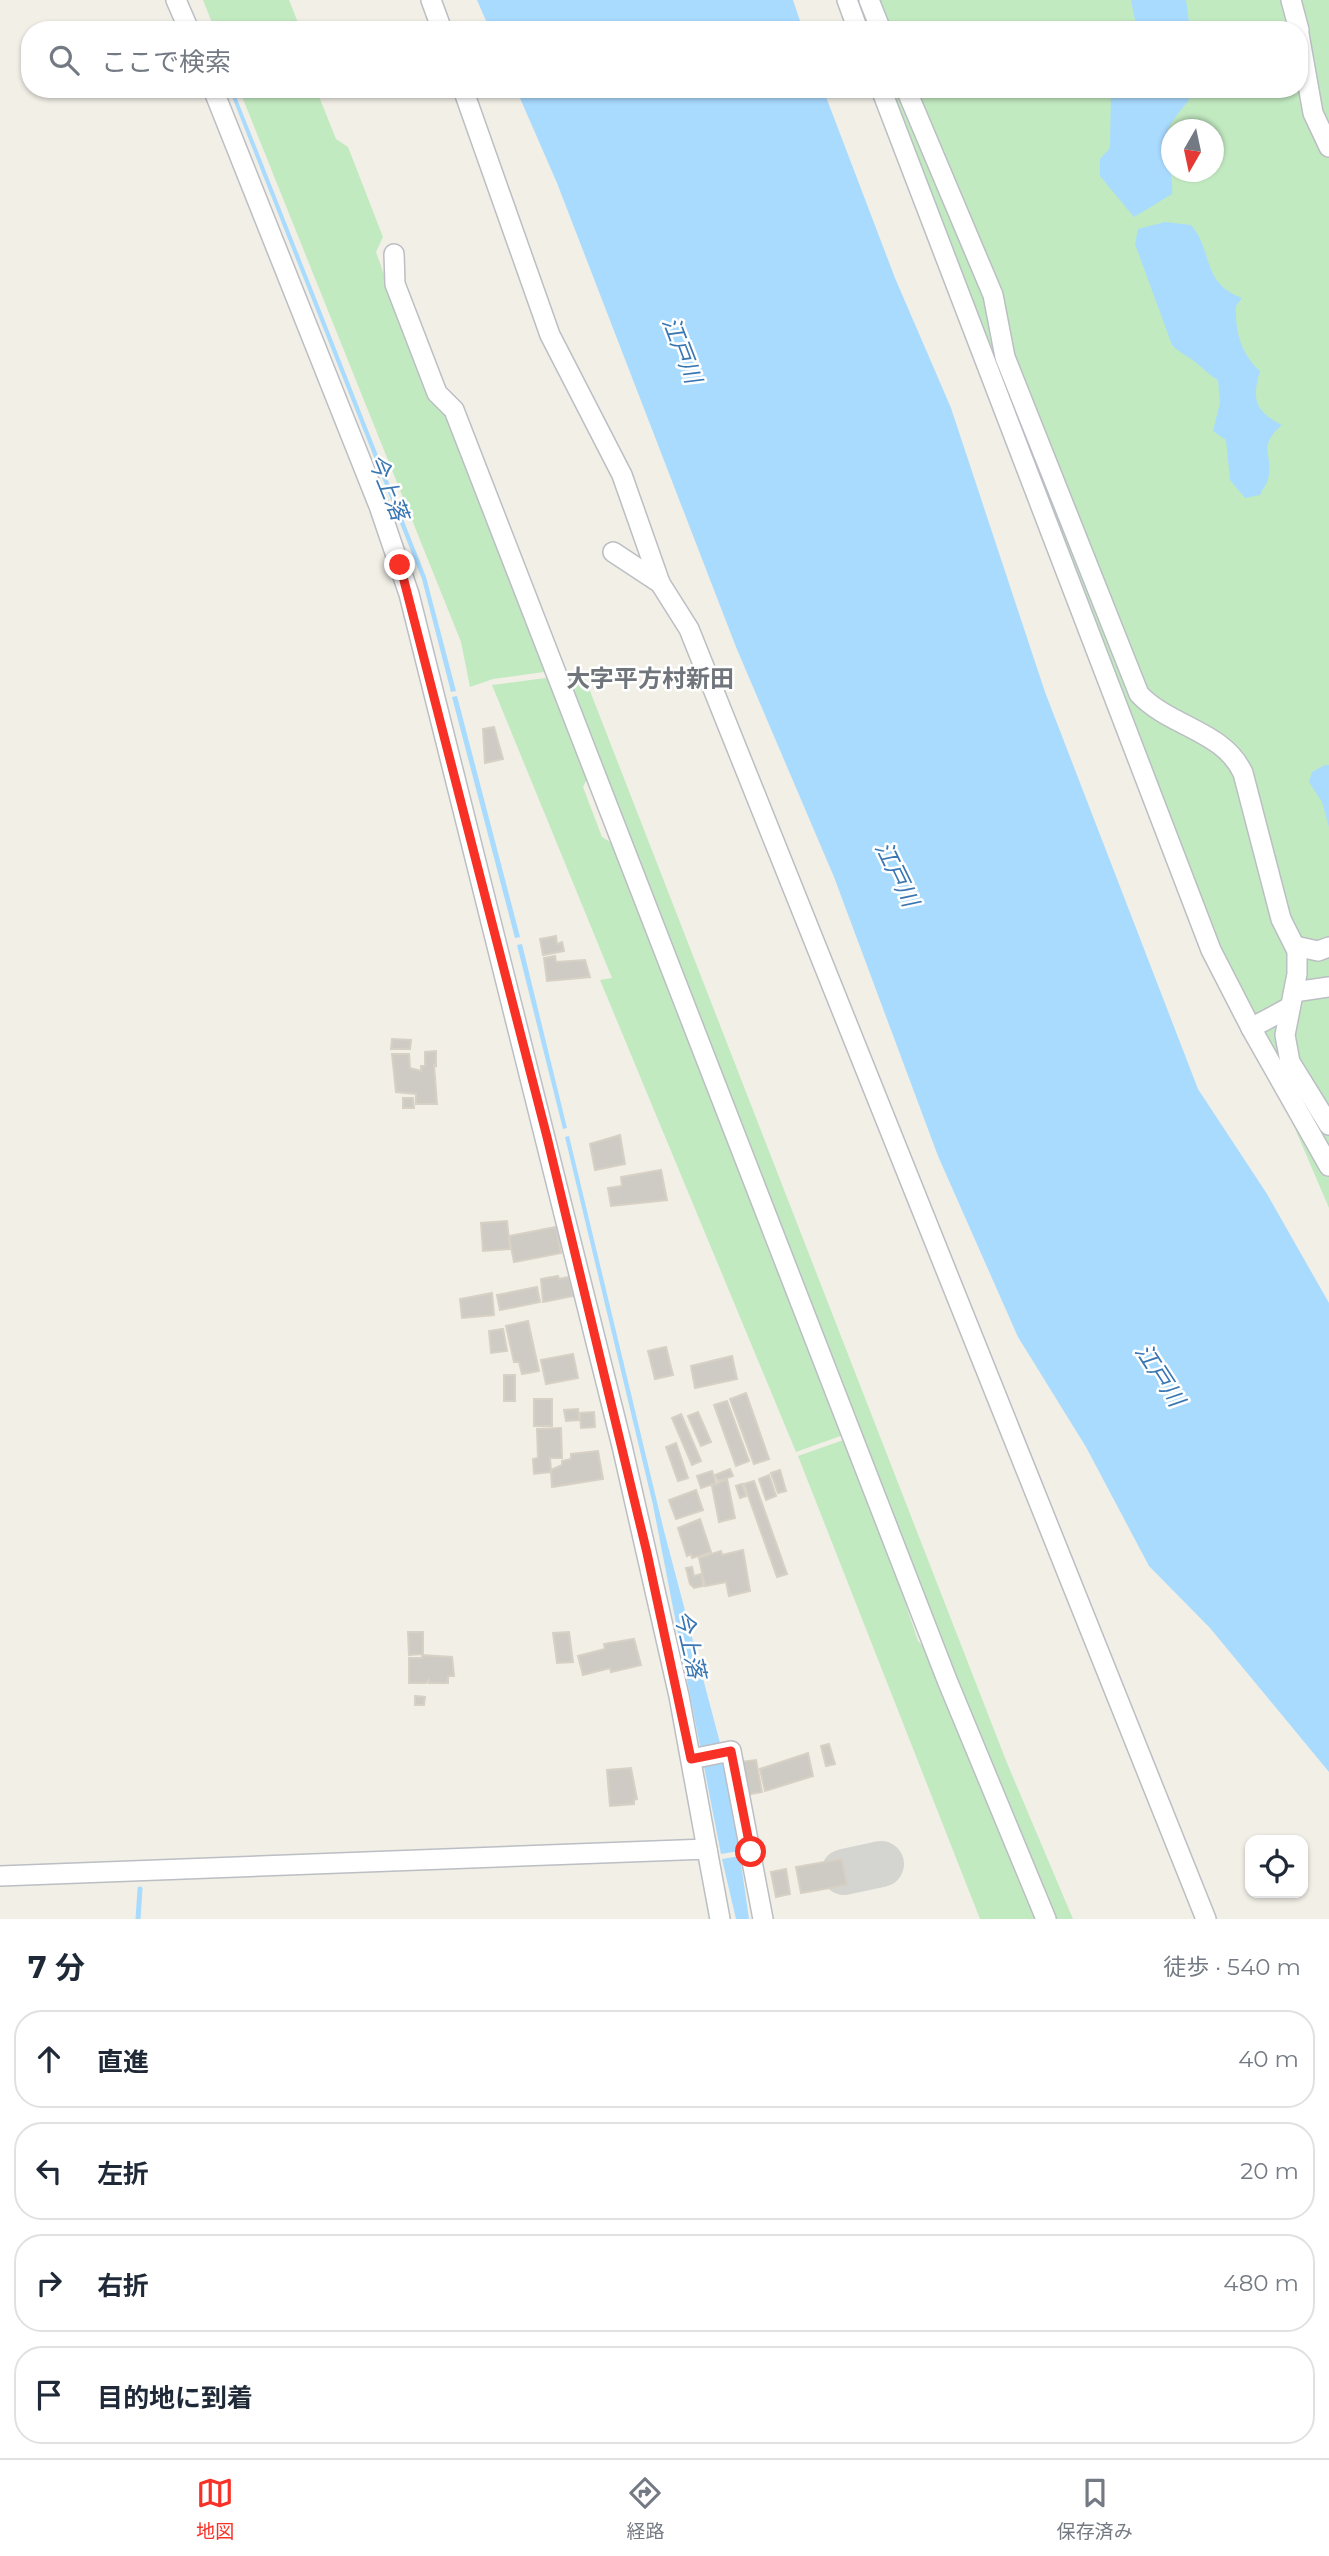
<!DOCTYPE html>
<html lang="ja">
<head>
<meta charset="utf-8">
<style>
  body { margin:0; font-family:Montserrat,"Noto Sans JP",sans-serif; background:#f2f2f3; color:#1f2937 }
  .controls { position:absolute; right:21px; bottom:21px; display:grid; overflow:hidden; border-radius:14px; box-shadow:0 2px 5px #0004 }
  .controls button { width:63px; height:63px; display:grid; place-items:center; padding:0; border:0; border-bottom:2px solid #e0e1e3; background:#fff; color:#1f2937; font:35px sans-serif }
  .compass { position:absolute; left:1161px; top:119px; width:63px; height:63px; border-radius:50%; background:#fff; box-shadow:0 2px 5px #0004; rotate:189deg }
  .stop { position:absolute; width:21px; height:21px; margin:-16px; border:5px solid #f83126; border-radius:50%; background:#fff }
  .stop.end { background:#f83126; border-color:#fff; box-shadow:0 2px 7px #0008 }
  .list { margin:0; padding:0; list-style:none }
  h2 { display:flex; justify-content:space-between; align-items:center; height:91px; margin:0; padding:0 28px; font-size:30px }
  h2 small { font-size:23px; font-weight:400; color:#747a83 }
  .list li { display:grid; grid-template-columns:46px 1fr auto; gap:21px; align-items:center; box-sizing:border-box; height:98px; margin:0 14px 14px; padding:0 14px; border:2px solid #e0e1e3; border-radius:28px }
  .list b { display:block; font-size:26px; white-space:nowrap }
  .list em { font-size:23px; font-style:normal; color:#747a83 }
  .icon { flex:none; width:38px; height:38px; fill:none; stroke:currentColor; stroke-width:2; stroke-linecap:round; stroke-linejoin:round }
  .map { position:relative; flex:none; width:1329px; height:1919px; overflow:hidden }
  .search { position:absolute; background:#fff; box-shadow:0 2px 5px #0004; left:21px; right:21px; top:21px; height:77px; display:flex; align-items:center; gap:18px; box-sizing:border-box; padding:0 24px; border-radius:28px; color:#747a83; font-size:26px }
  .sheet { height:539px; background:#fff }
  nav { display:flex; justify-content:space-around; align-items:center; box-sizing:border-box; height:98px; border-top:2px solid #e0e1e3; background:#fff; font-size:19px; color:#747a83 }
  nav a { display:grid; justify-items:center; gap:4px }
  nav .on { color:#f83126 }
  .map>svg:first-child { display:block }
  .green { fill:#c2eac1; fill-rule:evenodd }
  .water { fill:#a9dbff }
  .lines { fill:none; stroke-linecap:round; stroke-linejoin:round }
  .stream { stroke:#a9dbff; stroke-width:5 }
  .taxiway { stroke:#d4d4d0; stroke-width:46 }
  .building { fill:#cecbc5; stroke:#d7d0c4; stroke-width:2 }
  .minor-casing { stroke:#bbbec3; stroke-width:22 }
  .minor { stroke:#fff; stroke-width:19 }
  .route { stroke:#f83126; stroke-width:9 }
  .labels { text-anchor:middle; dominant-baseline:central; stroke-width:5; stroke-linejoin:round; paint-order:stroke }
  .water-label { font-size:23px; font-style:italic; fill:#3976b2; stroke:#fff }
  .quarter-label { font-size:24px; font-weight:bold; fill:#6f757a; stroke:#fff }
</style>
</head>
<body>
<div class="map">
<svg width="1329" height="1919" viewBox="0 0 1329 1919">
  <rect width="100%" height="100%" fill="#f1efe6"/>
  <g class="green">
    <path d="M203,0H289L301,30H215Z"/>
    <path d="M840,0H1329V1208L1245,1012L873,89H1299V30H851ZM1172,130H1214V172H1172Z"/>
    <path d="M239,89H316L336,139L348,147L383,237L376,252L395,305L451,412L551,671L493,679L470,687L461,642Z"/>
    <path d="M583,673L1007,1763L1073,1919H1053L947,1668L561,675Z"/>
    <path d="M553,677L590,773L583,787L602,837L620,848L846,1434L796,1452L600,980L612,978L492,685Z"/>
    <path d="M849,1438L898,1566L901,1590L918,1641L933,1657L1043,1919H980L798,1456Z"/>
  </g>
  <g class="water">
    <path d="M477,0H793L803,30H490Z"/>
    <path d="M1131,0H1186L1190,30H1137Z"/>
    <path d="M229,89H233L257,149L426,577L456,691L451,692L422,579Z"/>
    <path d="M516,89H823L895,278L951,408L1045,692L1198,1089L1267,1194L1329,1303V1772L1210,1628L1149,1566L1086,1447L1018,1337L938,1156L834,877L736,647L557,183Z"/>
    <path d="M1111,89H1186L1189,100C1182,109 1170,121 1167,133C1161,153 1175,173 1172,194L1134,217L1100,176V159L1110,148Z"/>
    <path d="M1165,222L1191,225C1214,252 1201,283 1242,298L1236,306C1235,331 1241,354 1260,371C1251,400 1256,412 1282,425C1255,448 1275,456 1268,479C1267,484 1262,490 1260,495L1245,498L1230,480L1226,440L1213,431L1220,403L1218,380C1209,375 1203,368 1195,362C1187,355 1179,353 1172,345L1135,244L1138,229Z"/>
    <path d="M457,696L520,937L515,938L452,697Z"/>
    <path d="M1325,765H1329V827L1322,802L1309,782L1312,772Z"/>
    <path d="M522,944L567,1128L563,1129L517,945Z"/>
    <path d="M569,1136L664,1531L724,1758L739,1851L721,1854L653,1505L565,1137Z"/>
    <path d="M740,1856L749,1919H736L722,1859Z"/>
  </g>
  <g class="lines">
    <path class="stream" d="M138,1919L140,1889"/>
    <path class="taxiway" d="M844,1872L881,1864"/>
  </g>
  <g class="building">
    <path d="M494,727L503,759L485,763L483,729Z"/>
    <path d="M556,936L557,944L562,942L564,951L543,955L540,939Z"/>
    <path d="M555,956L556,962L585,960L590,977L547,981L544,958Z"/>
    <path d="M392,1039L411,1040L410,1049H391Z"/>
    <path d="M436,1051V1066L434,1065L437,1104H416V1094L396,1092L392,1054H409L410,1068L421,1071V1066H425V1052Z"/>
    <path d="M403,1098H413L414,1108H403Z"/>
    <path d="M620,1135L625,1164L595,1170L590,1144Z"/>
    <path d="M661,1170L667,1200L611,1206L608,1188L622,1186L621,1177Z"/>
    <path d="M507,1221L510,1249L483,1251L481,1223Z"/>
    <path d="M556,1227L561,1253L514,1262L509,1236Z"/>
    <path d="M558,1276L559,1279L569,1277L573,1296L543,1302L541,1279Z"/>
    <path d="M537,1287L540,1302L500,1310L497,1295Z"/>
    <path d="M492,1293L494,1315L462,1318L460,1299Z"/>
    <path d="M528,1321L539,1371L522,1374L519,1362H514L506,1326Z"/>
    <path d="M503,1329L507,1351L491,1353L489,1331Z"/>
    <path d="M666,1347L673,1375L655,1379L648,1351Z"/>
    <path d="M573,1354L578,1378L546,1384L541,1360Z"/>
    <path d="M732,1356L737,1379L695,1388L691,1366Z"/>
    <rect x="504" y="1375" width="11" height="26"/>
    <path d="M746,1393L769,1459L754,1464L730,1399Z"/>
    <rect x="534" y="1399" width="18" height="27"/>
    <path d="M727,1401L749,1461L736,1466L714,1405Z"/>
    <path d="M578,1409L579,1420L566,1421L564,1410Z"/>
    <path d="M594,1412L595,1427L581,1428L580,1413Z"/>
    <path d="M698,1412L711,1442L701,1446L688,1416Z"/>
    <path d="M681,1414L701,1461L692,1465L672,1418Z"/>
    <path d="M561,1428L562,1458H550L551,1470L562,1465V1461L571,1459V1454L598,1451L603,1479L552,1487L551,1472L534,1474L533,1459L538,1458L537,1429Z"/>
    <path d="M676,1443L688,1478L678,1481L666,1447Z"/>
    <path d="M730,1469L733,1476L718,1481L715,1475Z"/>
    <path d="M780,1470L786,1491L778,1493L771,1473Z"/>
    <path d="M712,1471L716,1483L701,1488L697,1476Z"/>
    <path d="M769,1475L776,1496L766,1500L759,1479Z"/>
    <path d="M727,1479L735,1518L719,1522L712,1486Z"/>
    <path d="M754,1481L787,1574L777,1577L744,1484Z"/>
    <path d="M742,1484L746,1496L740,1498L736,1486Z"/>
    <path d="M696,1490L703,1510L676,1519L669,1500Z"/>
    <path d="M700,1519L711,1552L692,1558L691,1554L687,1556L678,1528Z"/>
    <path d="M743,1550L750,1591L729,1596L726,1582L705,1586L699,1558L721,1551L722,1555Z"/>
    <path d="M692,1567L694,1576L701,1574L703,1586L694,1588L690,1584L686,1568Z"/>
    <path d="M408,1632H423V1654L409,1655Z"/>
    <path d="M569,1632L573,1662L557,1663L553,1633Z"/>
    <path d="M634,1639L641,1665L611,1672L610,1668L583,1675L578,1656L605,1649L604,1644Z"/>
    <path d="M422,1655L452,1657L454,1676H448V1683H429V1680L426,1683H409V1658H422Z"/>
    <path d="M415,1696L425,1697L424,1705H415Z"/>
    <path d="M829,1744L835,1764L826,1766L821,1746Z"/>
    <path d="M808,1753L813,1776L765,1791L760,1769Z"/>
    <path d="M756,1760L762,1792L745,1795L739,1762Z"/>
    <path d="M631,1768L637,1799L634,1800V1804L610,1806L607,1770Z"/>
    <path d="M842,1859L847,1885L801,1893L796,1867Z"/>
    <path d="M786,1869L790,1894L776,1897L771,1872Z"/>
  </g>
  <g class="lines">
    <defs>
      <g id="minor">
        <path d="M176,0L189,30"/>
        <path d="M431,0L442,30"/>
        <path d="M847,0L858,30"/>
        <path d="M869,0L881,30"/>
        <path d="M1291,0L1299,30"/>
        <path d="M1299,34L1313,113L1329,147"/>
        <path d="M213,89L379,506L409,594L622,1446L679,1696L707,1849"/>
        <path d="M463,89L550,335L622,475L660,583L689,629L1206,1919"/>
        <path d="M881,89L1211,950L1251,1028L1329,1166"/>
        <path d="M906,89L993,295L1005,357L1139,694C1170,727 1224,731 1243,773L1281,919L1297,951V974L1285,1035L1290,1062L1329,1125"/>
        <path d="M394,254L395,284L437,393L454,410L947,1680L1046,1919"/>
        <path d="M613,552L660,583"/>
        <path d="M1295,946L1318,951L1329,947"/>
        <path d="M1294,992L1329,987"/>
        <path d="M1251,1028L1290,1007"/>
        <path d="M691,1759L731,1751L763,1919"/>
        <path d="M0,1876L707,1849L720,1919"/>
      </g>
    </defs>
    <use href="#minor" class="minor-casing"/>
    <use href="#minor" class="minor"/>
  </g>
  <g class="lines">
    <path class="route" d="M400,565L547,1137L647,1553L691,1759L731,1751L751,1852"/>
  </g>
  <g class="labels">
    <g class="water-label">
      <text transform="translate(682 350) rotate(69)">江戸川</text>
      <text transform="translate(388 487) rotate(68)">今上落</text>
      <text transform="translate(897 874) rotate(64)">江戸川</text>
      <text transform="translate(1160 1375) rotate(57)">江戸川</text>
      <text transform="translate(690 1644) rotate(77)">今上落</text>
    </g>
    <g class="quarter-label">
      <text x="650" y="678">大字平方村新田</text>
    </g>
  </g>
</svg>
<div class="controls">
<button><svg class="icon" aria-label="locate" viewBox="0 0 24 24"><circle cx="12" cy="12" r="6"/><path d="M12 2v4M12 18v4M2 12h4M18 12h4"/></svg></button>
</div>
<svg class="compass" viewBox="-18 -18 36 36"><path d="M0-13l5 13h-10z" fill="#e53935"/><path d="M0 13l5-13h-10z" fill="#747a83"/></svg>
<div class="stop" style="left:751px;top:1852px"></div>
<div class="stop end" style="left:400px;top:565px"></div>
<div class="search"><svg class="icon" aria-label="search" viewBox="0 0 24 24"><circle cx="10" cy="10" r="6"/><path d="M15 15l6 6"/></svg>ここで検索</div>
</div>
<section class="sheet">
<h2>7 分<small>徒歩 · 540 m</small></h2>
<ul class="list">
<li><svg class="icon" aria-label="ahead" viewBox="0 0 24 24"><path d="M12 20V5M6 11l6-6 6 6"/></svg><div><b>直進</b></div><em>40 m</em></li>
<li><svg class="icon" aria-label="left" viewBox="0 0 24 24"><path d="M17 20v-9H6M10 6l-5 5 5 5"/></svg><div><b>左折</b></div><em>20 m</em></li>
<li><svg class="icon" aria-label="right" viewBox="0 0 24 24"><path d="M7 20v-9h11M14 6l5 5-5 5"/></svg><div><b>右折</b></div><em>480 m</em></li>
<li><svg class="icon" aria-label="arrive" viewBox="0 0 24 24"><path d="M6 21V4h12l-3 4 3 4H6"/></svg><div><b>目的地に到着</b></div></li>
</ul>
</section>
<nav>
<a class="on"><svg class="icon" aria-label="map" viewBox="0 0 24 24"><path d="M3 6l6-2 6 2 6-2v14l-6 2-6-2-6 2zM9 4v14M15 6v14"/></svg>地図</a>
<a><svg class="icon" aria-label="directions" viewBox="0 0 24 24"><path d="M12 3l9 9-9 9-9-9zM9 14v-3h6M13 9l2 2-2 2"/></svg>経路</a>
<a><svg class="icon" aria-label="saved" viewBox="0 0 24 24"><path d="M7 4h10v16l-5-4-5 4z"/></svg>保存済み</a>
</nav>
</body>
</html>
